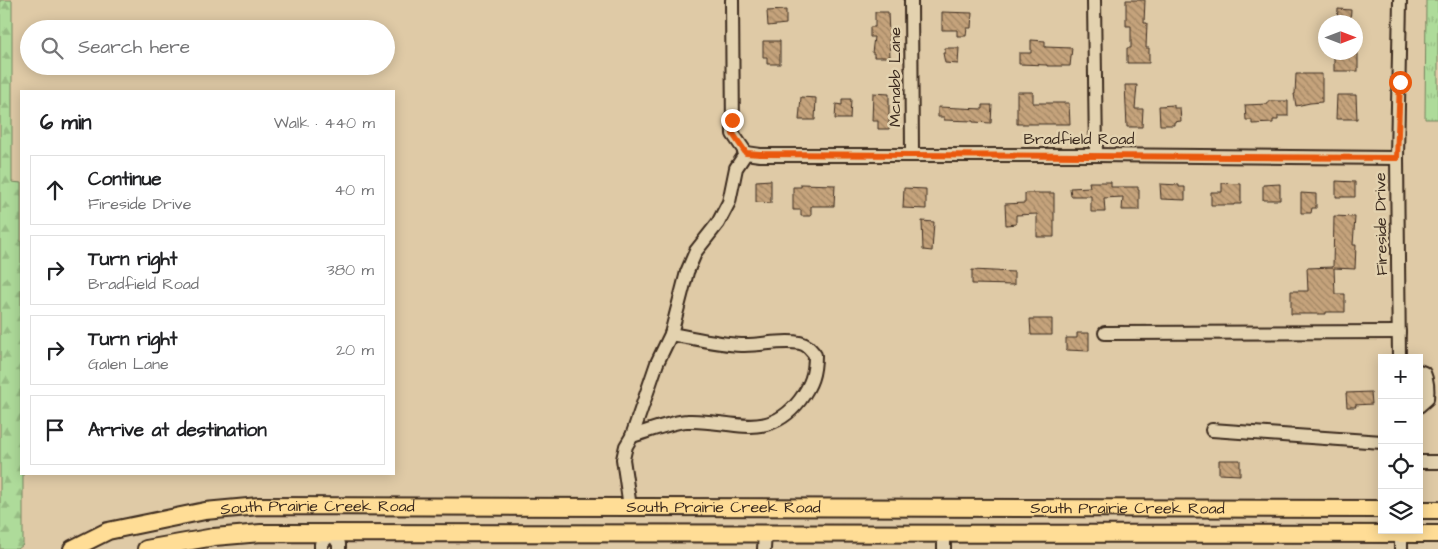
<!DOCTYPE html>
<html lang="en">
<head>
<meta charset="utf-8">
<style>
  body { margin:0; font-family:"Architects Daughter",sans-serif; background:#f6f6f6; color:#202124 }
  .controls { position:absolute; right:15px; bottom:15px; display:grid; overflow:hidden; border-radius:0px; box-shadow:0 2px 12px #0003 }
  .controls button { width:45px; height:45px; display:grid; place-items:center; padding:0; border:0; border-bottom:1px solid #e0e0e0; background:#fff; color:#202124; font:25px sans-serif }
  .compass { position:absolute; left:1318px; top:15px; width:45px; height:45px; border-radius:50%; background:#fff; box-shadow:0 2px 12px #0003; rotate:90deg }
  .stop { position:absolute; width:15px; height:15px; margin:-11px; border:4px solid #ea580c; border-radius:50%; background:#fff }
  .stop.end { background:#ea580c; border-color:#fff; box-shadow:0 1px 5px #0008 }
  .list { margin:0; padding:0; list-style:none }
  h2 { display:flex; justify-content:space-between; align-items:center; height:65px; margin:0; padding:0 20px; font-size:21px }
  h2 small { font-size:16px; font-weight:400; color:#757577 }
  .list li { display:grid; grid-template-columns:32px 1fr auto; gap:15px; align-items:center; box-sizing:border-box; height:70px; margin:0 10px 10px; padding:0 10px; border:1px solid #e0e0e0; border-radius:0px }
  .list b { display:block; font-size:19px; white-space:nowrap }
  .list p { margin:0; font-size:16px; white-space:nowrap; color:#757577 }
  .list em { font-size:16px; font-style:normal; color:#757577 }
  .icon { flex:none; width:28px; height:28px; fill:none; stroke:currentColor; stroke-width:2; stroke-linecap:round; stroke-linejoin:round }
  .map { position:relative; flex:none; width:1438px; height:549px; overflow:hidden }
  .search { position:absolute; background:#fff; box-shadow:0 2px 12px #0003; left:20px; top:20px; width:375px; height:55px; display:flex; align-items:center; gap:12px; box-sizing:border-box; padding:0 18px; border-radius:28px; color:#757577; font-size:19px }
  .panel { position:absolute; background:#fff; box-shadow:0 2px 12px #0003; left:20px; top:90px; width:375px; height:385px; border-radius:0px }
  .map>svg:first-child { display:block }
  .forest { fill:url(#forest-firs); stroke:#74825c }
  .park { fill:url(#park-tufts); stroke:#74825c }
  .building { fill:url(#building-back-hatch); stroke:#3b2a1e }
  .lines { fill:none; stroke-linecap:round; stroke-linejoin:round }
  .minor-casing { stroke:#3b2a1e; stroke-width:16 }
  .major-casing { stroke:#3b2a1e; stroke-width:20 }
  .minor { stroke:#e3d2af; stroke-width:12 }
  .major { stroke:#ffdd96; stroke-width:16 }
  .route { stroke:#ea580c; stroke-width:6 }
  .labels { text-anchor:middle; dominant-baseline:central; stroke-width:5; stroke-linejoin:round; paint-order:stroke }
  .street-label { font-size:16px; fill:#3b2a1e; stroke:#e3d2af }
</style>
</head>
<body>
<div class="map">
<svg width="1438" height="549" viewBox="0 0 1438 549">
  <defs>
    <pattern id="forest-firs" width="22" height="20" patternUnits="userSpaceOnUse" patternTransform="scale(1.25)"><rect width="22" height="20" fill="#aedb9a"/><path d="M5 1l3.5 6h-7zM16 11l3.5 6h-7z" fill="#97bc84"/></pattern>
    <pattern id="park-tufts" width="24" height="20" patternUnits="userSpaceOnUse" patternTransform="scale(1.25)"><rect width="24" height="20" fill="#aedb9a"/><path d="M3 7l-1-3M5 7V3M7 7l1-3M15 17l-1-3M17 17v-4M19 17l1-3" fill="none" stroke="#97bc84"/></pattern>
    <pattern id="building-back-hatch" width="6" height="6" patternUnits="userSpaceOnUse" patternTransform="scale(1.25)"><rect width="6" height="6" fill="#c5a37b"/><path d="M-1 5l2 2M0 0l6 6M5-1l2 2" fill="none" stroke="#a18564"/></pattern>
  </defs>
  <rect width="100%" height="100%" fill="#dfcaa6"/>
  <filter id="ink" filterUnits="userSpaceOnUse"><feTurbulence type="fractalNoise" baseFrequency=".02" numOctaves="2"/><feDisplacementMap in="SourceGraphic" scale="10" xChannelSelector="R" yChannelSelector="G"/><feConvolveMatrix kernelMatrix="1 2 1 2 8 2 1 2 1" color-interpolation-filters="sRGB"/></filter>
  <g filter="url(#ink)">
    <path class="forest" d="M0,0H12V182L21,183V474H23V545L18,549H0Z"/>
    <path class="park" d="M1426,0H1438V119H1425Z"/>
    <g class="building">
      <path d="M1126,0H1145L1144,23H1147L1146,48H1149V63H1127V48H1131V26H1126Z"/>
      <path d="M1338,9L1351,10L1350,22H1337Z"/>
      <path d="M786,10V24L768,26L767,11Z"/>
      <path d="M875,12H888L890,57H874V53H872L874,37H870V27H875Z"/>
      <path d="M942,12L972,13L971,28H967L966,36H957V30H942Z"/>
      <path d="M1031,40L1045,41V47L1072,48L1070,66H1047V65L1019,64V53H1031Z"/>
      <path d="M763,41H780V64H767V57H763Z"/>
      <path d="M945,48H959L958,64L945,63L943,53H945Z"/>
      <rect x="1334" y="54" width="24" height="17"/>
      <path d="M1296,74H1322V102L1310,103L1296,106L1294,94H1295Z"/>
      <path d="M1125,85H1137L1135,109H1143L1142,127H1127Z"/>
      <path d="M1017,92H1033V103H1069L1070,124H1017Z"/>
      <path d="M873,93L889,94V129H878V121H872Z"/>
      <path d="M1337,95H1356L1357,119H1336Z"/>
      <path d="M801,97L816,98L815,120H799Z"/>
      <path d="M842,99H851L850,119H835L836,104L842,105Z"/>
      <path d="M1268,101H1288V116H1278V120H1273V123L1252,124V120H1246L1245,105L1268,104Z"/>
      <path d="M983,105H992L991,123L973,122V121L944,120V117H938V107L983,109Z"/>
      <path d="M1174,105V108H1180L1181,121L1174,122V125H1160L1159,106Z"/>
      <path d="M771,180V203L756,202V181Z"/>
      <path d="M1336,181L1355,182V197H1336Z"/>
      <path d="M1089,182H1111V187H1138V190H1139V210H1122L1123,197L1104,198L1105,212H1091V196H1071L1070,188L1090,187Z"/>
      <path d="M1222,183L1241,184V204H1234V205H1211V192H1222Z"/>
      <path d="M801,184L835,185L834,206H811V216H801V210H793V187H801Z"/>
      <path d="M1160,184L1179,185V187H1185V200L1161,199Z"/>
      <path d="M1280,184V200H1263V185Z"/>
      <path d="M904,188L926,189V209L903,208Z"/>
      <path d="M1025,193H1054V237H1037V214L1016,215V224L1006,225L1005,204L1025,203Z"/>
      <path d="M1301,193L1316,194V208H1312L1311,213H1301Z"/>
      <path d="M1334,216L1355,217L1353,245H1356L1355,269L1334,268L1335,294H1345V312H1326V314H1291V291H1308L1307,268L1333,267Z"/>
      <path d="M922,221L934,222L932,251L923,250Z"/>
      <path d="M972,270L1014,272V285L972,284Z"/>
      <path d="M1030,319H1052V335H1031Z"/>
      <path d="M1077,333H1089V351L1066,350V338H1077Z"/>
      <path d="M1371,392L1372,404L1355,405L1356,407H1347L1346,393Z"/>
      <path d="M1219,460H1240V475L1219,474Z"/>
    </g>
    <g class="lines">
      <defs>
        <g id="minor">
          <path d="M732,0L733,134L746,153L760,155H1096L1397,158"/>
          <path d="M911,0L912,155"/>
          <path d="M1094,0L1096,155"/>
          <path d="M1105,333L1399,332"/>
          <path d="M1399,358L1397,158L1400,0"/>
          <path d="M1419,371L1424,373C1428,382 1428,390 1427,399L1419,406"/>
          <path d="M1212,430L1382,442"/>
          <path d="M632,436C646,432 674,421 687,421C731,419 767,443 800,400C811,385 815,374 815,355C810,349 808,345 800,343C781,339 761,346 741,345C718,344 694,338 671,334"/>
          <path d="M1419,462H1438"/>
          <path d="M630,507L623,459L626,446L632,436L657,363L671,334L687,272L696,251L718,223L729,202L736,168L746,153"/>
          <path d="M944,533V549"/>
          <path d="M321,549V544L332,533L339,544V549"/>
          <path d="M764,549L765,533"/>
          <path d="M1401,549V530"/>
        </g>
        <g id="major">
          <path d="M1419,510H1438"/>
          <path id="s1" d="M72,549L108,531L205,511L259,506L1382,509"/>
          <path d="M146,549L214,537L261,533L1438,534"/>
        </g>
      </defs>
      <use href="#minor" class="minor-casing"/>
      <use href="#major" class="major-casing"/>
      <use href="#minor" class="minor"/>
      <use href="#major" class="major"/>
    </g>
  </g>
  <g class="lines" filter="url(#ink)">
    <path class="route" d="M732,120L733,134L746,153L760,154L1397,158L1400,82"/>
  </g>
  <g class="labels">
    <g class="street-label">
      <text transform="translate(895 77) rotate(-90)">Mcnabb Lane</text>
      <text x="1079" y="139">Bradfield Road</text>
      <text transform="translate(1381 224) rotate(-91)">Fireside Drive</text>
      <text stroke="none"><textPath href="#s1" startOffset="252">South Prairie Creek Road</textPath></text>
      <text stroke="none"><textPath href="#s1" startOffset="658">South Prairie Creek Road</textPath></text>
      <text stroke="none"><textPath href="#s1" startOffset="1062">South Prairie Creek Road</textPath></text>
    </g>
  </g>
</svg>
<div class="controls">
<button>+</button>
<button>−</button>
<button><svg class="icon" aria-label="locate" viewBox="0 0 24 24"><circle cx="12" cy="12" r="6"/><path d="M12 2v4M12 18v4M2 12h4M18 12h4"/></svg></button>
<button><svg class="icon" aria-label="layers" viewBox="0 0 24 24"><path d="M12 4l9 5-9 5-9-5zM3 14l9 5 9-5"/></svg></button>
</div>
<svg class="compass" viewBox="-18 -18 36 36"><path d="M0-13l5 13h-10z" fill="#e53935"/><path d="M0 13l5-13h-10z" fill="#757577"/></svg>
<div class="stop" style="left:1400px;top:82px"></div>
<div class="stop end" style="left:732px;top:120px"></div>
<div class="search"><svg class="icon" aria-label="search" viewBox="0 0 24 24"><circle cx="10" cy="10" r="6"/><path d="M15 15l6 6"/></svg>Search here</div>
<section class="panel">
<h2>6 min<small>Walk · 440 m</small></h2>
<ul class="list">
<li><svg class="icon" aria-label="ahead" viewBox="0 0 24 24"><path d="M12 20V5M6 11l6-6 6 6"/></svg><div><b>Continue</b><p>Fireside Drive</p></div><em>40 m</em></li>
<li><svg class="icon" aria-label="right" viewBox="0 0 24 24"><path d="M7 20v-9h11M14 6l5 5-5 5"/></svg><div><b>Turn right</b><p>Bradfield Road</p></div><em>380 m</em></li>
<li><svg class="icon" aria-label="right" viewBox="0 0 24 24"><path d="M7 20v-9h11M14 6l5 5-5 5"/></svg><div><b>Turn right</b><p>Galen Lane</p></div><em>20 m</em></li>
<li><svg class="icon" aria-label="arrive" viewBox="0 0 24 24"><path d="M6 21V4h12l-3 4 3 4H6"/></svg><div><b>Arrive at destination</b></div></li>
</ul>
</section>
</div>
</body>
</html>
